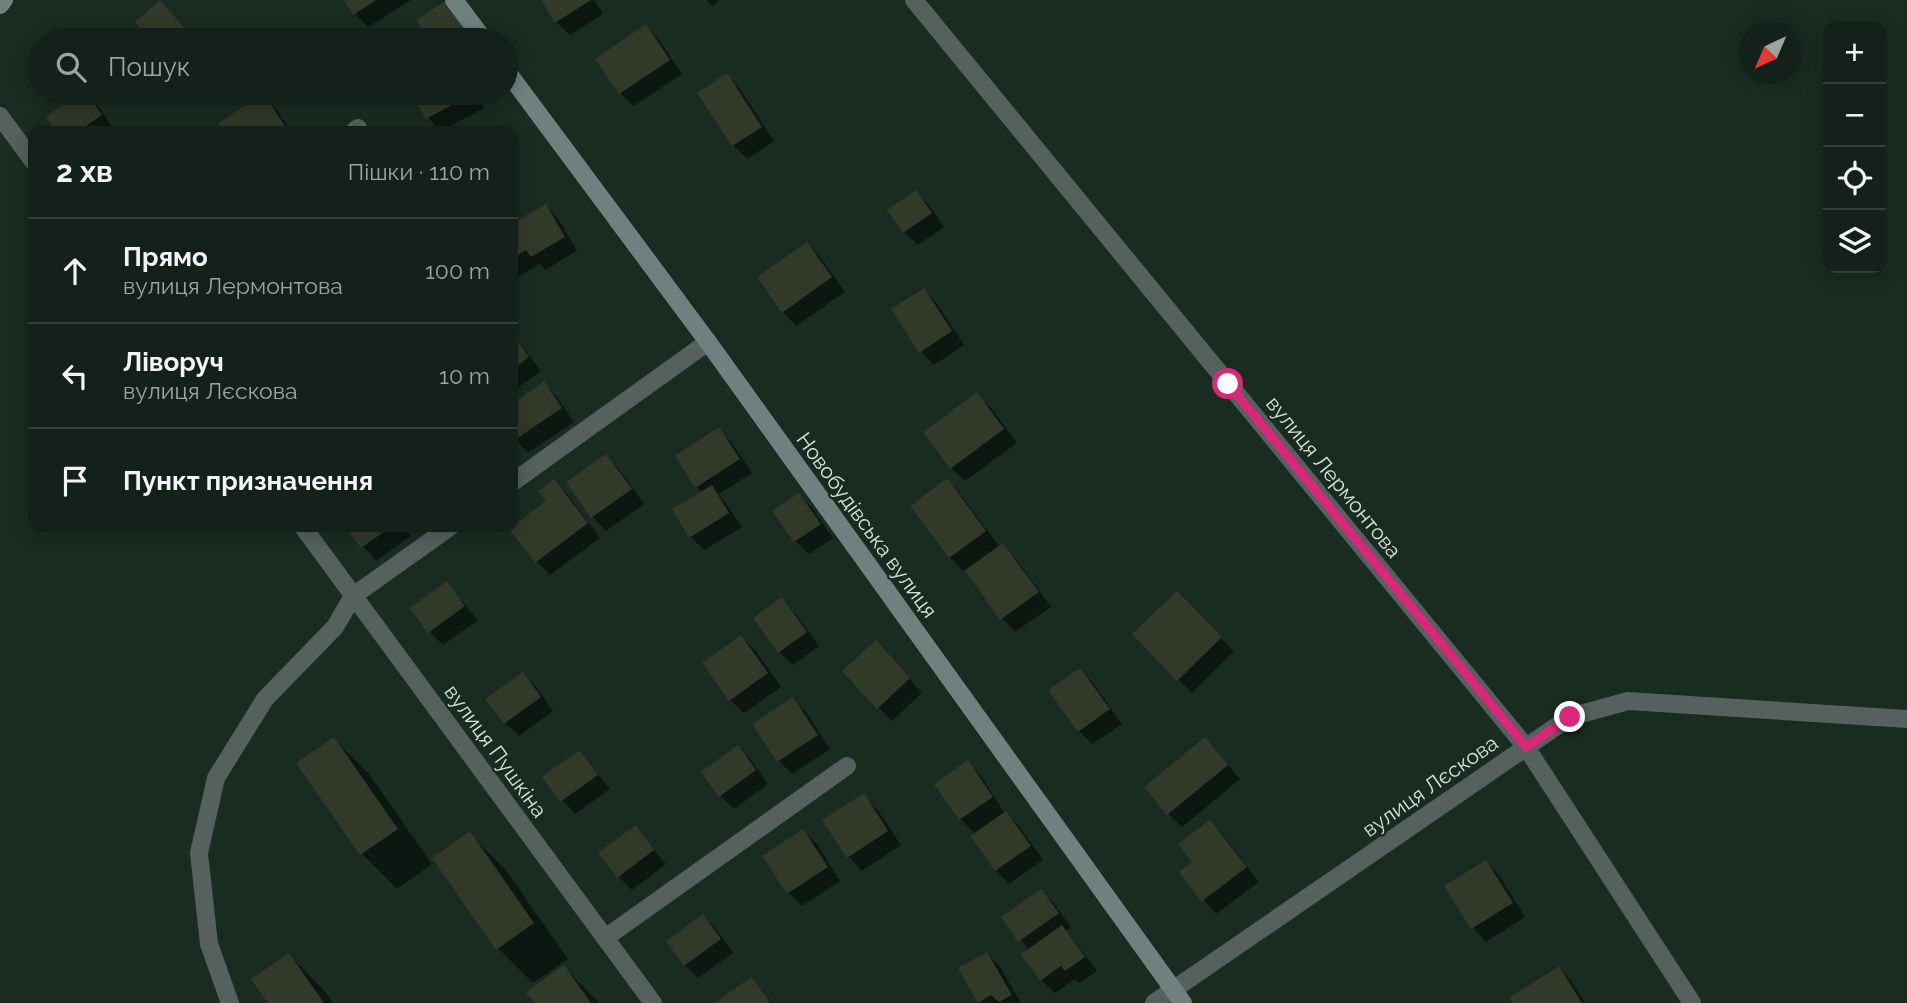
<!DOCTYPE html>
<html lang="uk">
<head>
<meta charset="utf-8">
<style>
  body { margin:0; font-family:Raleway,sans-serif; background:#1d2823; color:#f1f3f6 }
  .controls { position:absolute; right:21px; top:21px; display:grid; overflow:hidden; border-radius:14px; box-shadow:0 4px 18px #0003 }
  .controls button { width:63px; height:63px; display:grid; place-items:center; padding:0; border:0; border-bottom:2px solid #333e39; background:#14201a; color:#f1f3f6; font:35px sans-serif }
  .compass { position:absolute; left:1739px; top:21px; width:63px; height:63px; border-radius:50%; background:#14201a; box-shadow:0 4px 18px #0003; rotate:224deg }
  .stop { position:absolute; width:21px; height:21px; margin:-16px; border:5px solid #db2777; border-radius:50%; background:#fff }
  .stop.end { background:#db2777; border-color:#fff; box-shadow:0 2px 7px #0008 }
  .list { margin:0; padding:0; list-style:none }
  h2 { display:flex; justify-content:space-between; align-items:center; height:91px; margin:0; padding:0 28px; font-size:30px }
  h2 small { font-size:23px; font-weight:400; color:#9da3a2 }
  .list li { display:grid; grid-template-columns:46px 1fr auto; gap:21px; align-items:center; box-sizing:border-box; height:105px; padding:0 28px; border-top:2px solid #333e39 }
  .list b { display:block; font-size:26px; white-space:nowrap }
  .list p { margin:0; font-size:23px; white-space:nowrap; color:#9da3a2 }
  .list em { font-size:23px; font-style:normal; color:#9da3a2 }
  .icon { flex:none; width:38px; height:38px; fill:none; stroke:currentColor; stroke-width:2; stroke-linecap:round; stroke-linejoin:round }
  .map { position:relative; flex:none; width:1907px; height:1003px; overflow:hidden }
  .search { position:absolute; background:#14201a; box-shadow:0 4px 18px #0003; left:28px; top:28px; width:490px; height:77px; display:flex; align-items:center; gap:18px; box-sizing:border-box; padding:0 24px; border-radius:38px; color:#9da3a2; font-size:26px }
  .panel { position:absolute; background:#14201a; box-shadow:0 4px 18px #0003; left:28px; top:126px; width:490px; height:406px; border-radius:14px }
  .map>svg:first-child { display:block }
  .shadow { fill:#0007 }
  .building { fill:#313929 }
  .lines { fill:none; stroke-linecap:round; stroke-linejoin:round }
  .lane { stroke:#55605f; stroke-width:18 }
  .street { stroke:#55605f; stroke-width:18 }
  .secondary { stroke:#6f807f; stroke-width:18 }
  .route { stroke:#db2777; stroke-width:9 }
  .labels { text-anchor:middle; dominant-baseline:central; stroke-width:5; stroke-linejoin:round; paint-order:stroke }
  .street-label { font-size:21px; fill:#d6e1da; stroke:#1a2b22 }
</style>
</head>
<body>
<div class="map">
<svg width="1907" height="1003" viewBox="0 0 1907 1003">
  <rect width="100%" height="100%" fill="#1a2b22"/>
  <g class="shadow">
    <path d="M346,0H411L368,27L354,13Z"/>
    <path d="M543,0H594L603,14L570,35L556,22Z"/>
    <path d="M706,0H720L712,6Z"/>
    <path d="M646,26L659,40L682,74L634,106L620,93Z"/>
    <path d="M727,76L740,89L774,141L747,159L733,145L699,94Z"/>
    <path d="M82,93L97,105L114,129L111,131H58L48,118Z"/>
    <path d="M422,93H475L484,108L441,131L428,118L416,96Z"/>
    <path d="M262,96L276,109L291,131H225L221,125Z"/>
    <path d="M915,192L929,205L944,227L918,245L904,232Z"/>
    <path d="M546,206L559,220L577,251L545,270L540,264L517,277L513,272V225Z"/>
    <path d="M807,244L820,257L845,292L796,326L783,312Z"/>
    <path d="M924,290L937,304L964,345L934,365L921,352Z"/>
    <path d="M513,334L541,371L513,391Z"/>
    <path d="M544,384L557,397L574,422L528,453L513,437V405Z"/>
    <path d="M977,394L991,408L1017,443L965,481L951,468Z"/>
    <path d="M719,430L732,443L752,473L719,494L742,527L704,550L691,537L702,493L697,487Z"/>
    <path d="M606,456L619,469L644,504L606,531L593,517L568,483Z"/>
    <path d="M947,480L960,494L1000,547L1002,545L1016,559L1051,607L1015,632L1002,618L966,569L963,571L950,557Z"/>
    <path d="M554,481L567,494L600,538L550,575L537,562L512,530L549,502Z"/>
    <path d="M799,495L812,508L833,538L809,554L795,541Z"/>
    <path d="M347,527H404L411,536L376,561Z"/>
    <path d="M447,583L478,620L443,645L430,632Z"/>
    <path d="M1177,593L1234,651L1192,693L1135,635Z"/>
    <path d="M781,600L795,613L819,646L793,665L779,652Z"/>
    <path d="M741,637L755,650L781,687L744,713L730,700L704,663Z"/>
    <path d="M889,656L922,693L892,721L878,707Z"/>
    <path d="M1080,670L1093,683L1122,724L1092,744L1079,731Z"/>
    <path d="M523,674L536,687L553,711L519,736L505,723Z"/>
    <path d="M793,699L806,712L830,749L792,774L779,761Z"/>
    <path d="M334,739L369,774L432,864L397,889L362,854Z"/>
    <path d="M1205,739L1240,779L1182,827L1168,814Z"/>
    <path d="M738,747L751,760L768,784L734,809L720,796Z"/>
    <path d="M579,752L610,789L575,814L544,778Z"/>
    <path d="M968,763L981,776L1004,812L1019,826L1043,860L1009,884L996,870L975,834L961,819L936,784Z"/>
    <path d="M863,795L877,809L901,845L862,871L849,857L825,821Z"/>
    <path d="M1210,822L1223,835L1259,882L1216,914L1181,873L1194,862Z"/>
    <path d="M635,828L666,864L632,890L618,876Z"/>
    <path d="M803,831L817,844L840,881L802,906L789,893Z"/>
    <path d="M470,834L505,869L568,959L533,983L498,948Z"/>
    <path d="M1485,862L1499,875L1525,917L1486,942L1473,928L1446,887Z"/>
    <path d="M1041,891L1054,904L1071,927L1066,931L1097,971L1079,983L1075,979L1055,993L1041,980L1029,950L1003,918Z"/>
    <path d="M703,916L716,929L733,953L698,978L685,965Z"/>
    <path d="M987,954L1000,967L1021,1003H980L960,969Z"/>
    <path d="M289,955L324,990L333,1003H270Z"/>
    <path d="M564,967L599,1003H536Z"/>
    <path d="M1559,968L1572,982L1585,1003H1515Z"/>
    <path d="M751,979L772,1003H718Z"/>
  </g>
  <g class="building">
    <path d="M160,0L192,37L189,40H150L135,22Z"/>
    <path d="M344,0H376L353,15Z"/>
    <path d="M541,0H591L555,23Z"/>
    <path d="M446,1L471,38L469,40H430L416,20Z"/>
    <path d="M646,24L670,60L619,94L595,59Z"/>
    <path d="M727,73L762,127L732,146L697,93Z"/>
    <path d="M79,93H86L102,115L79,131H56L46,117Z"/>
    <path d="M263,93L285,126L278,131H223L218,124Z"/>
    <path d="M418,93H474L426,119L413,96Z"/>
    <path d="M916,190L932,213L903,233L887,210Z"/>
    <path d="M546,204L565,237L531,257L526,250L513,258V223Z"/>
    <path d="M807,242L832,277L782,313L757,277Z"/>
    <path d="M924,288L952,331L919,353L891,309Z"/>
    <path d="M513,334L529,357L513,369Z"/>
    <path d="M544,381L562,408L513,441V403Z"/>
    <path d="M977,392L1004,429L950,469L923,432Z"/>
    <path d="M719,427L740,459L695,488L675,456Z"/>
    <path d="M606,454L632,489L591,518L566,482Z"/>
    <path d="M947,478L986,531L949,558L910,506Z"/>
    <path d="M554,479L588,523L535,563L509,529L546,501L538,491Z"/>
    <path d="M712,485L729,513L689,538L672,509Z"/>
    <path d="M799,493L821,524L794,542L772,511Z"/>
    <path d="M345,527H391L361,548Z"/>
    <path d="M1003,543L1039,592L1000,620L965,570Z"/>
    <path d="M447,581L465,606L428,633L410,608Z"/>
    <path d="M1177,591L1222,637L1177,681L1132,634Z"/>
    <path d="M782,597L807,632L778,653L753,618Z"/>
    <path d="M741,635L768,673L729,701L702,663Z"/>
    <path d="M876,640L910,678L877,709L842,671Z"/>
    <path d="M1080,668L1110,709L1078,732L1048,690Z"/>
    <path d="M523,672L541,697L504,724L485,699Z"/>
    <path d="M793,697L818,735L777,762L752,724Z"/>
    <path d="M334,737L398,829L360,855L296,763Z"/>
    <path d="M1205,737L1228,765L1167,815L1144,787Z"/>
    <path d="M738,745L756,770L719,797L701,772Z"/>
    <path d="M579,750L598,775L560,802L542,777Z"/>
    <path d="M968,760L993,797L959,820L934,784Z"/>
    <path d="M864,793L888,831L847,858L822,820Z"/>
    <path d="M1006,811L1031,846L995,871L970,836Z"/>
    <path d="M1210,820L1247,867L1201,902L1179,872L1192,862L1178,844Z"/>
    <path d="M636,825L654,850L617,878L598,853Z"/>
    <path d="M803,829L828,867L787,894L762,856Z"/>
    <path d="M470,831L534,923L496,950L432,858Z"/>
    <path d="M1486,860L1513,903L1471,929L1444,886Z"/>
    <path d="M1041,889L1059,913L1018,942L1001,917Z"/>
    <path d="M703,914L721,939L684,966L666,941Z"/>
    <path d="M1062,925L1085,957L1065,971L1061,966L1040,981L1021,954Z"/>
    <path d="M987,952L1012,995L999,1002L991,995L978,1003L958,968Z"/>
    <path d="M289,953L324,1003H268L251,979Z"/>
    <path d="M564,965L591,1003H534L526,992Z"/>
    <path d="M1559,966L1582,1003H1513L1509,998Z"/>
    <path d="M751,977L770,1002L768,1003H715Z"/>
  </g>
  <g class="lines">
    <g class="lane">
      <path d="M513,482L708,342"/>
      <path d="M353,596L450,527"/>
      <path d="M605,938L847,766"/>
    </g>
    <g class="street">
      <path d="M914,0L1526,747L1692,1003"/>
      <path d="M0,116L33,161"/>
      <path d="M354,131L358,128"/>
      <path d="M303,527L653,1003"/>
      <path d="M230,1003L209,944L199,853L216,778L265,699L335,627L353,596"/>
      <path d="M1154,1003L1570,717L1628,701L1907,719"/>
    </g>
    <g class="secondary">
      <path d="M454,0L484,40"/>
      <path d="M0,5L4,0"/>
      <path d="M506,70L708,342L1183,1003"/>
    </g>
  </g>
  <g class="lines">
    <path class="route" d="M1228,384L1526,747L1570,717"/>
  </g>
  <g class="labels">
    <g class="street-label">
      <text transform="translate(1334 477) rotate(51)">вулиця Лермонтова</text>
      <text transform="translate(867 525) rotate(54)">Новобудівська вулиця</text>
      <text transform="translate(496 751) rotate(54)">вулиця Пушкіна</text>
      <text transform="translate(1430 786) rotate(-35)">вулиця Лєскова</text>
    </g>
  </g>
</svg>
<div class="controls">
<button>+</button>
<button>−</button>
<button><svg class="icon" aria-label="locate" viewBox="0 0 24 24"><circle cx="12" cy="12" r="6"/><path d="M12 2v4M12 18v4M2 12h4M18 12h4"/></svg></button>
<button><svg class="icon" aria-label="layers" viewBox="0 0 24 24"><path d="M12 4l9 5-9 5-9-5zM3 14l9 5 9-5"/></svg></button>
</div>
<svg class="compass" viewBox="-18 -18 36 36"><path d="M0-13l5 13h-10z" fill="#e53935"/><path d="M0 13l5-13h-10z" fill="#9da3a2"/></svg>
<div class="stop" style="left:1228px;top:384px"></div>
<div class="stop end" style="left:1570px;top:717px"></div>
<div class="search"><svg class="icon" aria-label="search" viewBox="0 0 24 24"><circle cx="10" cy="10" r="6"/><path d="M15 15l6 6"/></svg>Пошук</div>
<section class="panel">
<h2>2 хв<small>Пішки · 110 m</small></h2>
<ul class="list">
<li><svg class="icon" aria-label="ahead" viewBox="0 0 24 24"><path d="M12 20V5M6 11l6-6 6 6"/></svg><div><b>Прямо</b><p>вулиця Лермонтова</p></div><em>100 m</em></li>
<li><svg class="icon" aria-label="left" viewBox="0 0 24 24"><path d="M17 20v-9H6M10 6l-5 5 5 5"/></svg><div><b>Ліворуч</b><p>вулиця Лєскова</p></div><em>10 m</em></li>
<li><svg class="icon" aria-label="arrive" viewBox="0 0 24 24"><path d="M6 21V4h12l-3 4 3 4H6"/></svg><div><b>Пункт призначення</b></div></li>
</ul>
</section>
</div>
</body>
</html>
